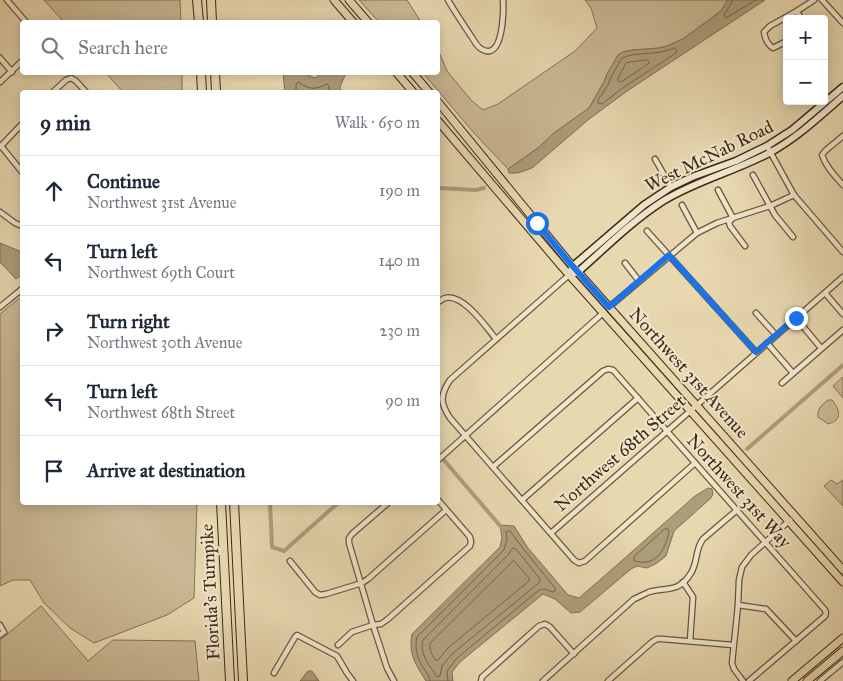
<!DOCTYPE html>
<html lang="en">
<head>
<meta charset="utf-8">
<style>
  body { margin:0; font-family:"IM FELL Great Primer",serif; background:#f6f6f7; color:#1f2937 }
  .controls { position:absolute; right:15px; top:15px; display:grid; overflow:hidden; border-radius:5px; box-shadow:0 2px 12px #0003 }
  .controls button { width:45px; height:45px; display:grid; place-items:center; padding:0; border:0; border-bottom:1px solid #e0e1e3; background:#fff; color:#1f2937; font:25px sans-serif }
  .stop { position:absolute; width:15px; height:15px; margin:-11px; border:4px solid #1a73e8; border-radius:50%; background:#fff }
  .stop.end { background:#1a73e8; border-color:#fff; box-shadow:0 1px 5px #0008 }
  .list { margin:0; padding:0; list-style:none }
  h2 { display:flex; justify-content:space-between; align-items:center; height:65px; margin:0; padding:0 20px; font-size:21px }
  h2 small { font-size:16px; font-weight:400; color:#747a83 }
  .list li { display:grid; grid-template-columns:32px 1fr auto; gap:15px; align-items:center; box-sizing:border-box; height:70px; padding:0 20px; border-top:1px solid #e0e1e3 }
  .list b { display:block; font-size:19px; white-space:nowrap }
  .list p { margin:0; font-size:16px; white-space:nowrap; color:#747a83 }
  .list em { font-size:16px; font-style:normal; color:#747a83 }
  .icon { flex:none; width:28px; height:28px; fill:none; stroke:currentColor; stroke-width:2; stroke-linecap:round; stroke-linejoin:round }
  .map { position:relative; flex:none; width:843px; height:681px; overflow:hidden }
  .search { position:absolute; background:#fff; box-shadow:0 2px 12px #0003; left:20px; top:20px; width:420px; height:55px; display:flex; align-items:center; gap:12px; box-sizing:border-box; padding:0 18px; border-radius:5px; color:#747a83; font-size:19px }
  .panel { position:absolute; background:#fff; box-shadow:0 2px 12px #0003; left:20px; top:90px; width:420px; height:415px; border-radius:5px }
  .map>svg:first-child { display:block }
  .green { fill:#cbba96; stroke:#847256 }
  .water { fill:#ae9d7b; stroke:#806f52 }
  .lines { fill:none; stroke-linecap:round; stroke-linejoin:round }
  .shore { stroke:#756448; stroke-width:1 }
  .canal { stroke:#ae9d7b; stroke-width:4 }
  .street-casing { stroke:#67563c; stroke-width:7 }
  .secondary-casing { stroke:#3c2a15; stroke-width:9 }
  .primary-casing { stroke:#3c2a15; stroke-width:9 }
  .highway-casing { stroke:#3c2a15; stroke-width:10 }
  .street { stroke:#f0e6cc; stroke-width:4.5 }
  .secondary { stroke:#f0e6cc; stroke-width:6 }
  .primary { stroke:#e8d8b0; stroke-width:7 }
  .highway { stroke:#e8d8b0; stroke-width:8 }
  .route { stroke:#1a73e8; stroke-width:6 }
  .labels { text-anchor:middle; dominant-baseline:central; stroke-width:4; stroke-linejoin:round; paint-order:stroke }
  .street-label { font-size:18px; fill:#3c2a15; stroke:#f0e6cc }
</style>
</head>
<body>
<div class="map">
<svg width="843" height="681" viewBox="0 0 843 681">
  <rect width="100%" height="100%" fill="#e8d8b0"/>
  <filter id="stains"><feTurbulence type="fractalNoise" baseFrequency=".004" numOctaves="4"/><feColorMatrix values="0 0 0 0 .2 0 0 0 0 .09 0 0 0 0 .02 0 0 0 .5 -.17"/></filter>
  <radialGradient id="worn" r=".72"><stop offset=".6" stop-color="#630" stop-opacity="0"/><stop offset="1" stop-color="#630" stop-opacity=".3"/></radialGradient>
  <g class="green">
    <path d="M44,0H180L181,22H64Z"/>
    <path d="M359,0H407L421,22H379Z"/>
    <path d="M585,0H728L721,11L683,39L667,46L659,48L633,50L623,52L618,55L607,74L604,82L589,108L554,133L538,148L508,169L474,133L423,73L438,72V50L447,71L471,100L483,110L498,104L575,51L597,28L591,8Z"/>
    <path d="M106,73H182V92H123Z"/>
    <path d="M22,296V502L197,503L194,598L167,615L94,643L70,628L44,603L30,580H13L0,586V314Z"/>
    <path d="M843,377V398L833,386Z"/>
    <path d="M828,400H832C840,410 843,420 828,424L818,417C817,408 822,405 828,400Z"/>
    <path d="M831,480L837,484L843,480V506L824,486Z"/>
    <path d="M41,606L88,661L113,640L195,641L199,681H0V640Z"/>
  </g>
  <g class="water">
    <path d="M728,0H765L627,91L588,120L532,168L518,173H509L508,169L538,148L554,133L589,108L604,82L607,74L618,55L623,52L633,50L659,48L667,46L683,39L721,11Z"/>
    <path d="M283,73H306L308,75L315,78L322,73H346L340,87L341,92H285Z"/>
    <path d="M0,243L22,252V275L16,279L0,262Z"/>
    <path d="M708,488L712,489L713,494L711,498L674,531L666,556L657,563L647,568L637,566L631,569L580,612L571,613L555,599L543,594L460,662L452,672L453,681H426C416,665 408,654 412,634L500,547L502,538L500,525L514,526L528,548L568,595L579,598L609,572L695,496Z"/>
    <path d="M308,671H312L319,681H300Z"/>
  </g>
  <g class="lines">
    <g class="shore">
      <path d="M732,0L731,4L724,15L726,18L756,0"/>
      <path d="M674,48L677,50L676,53L624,87L602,104L598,103V100L608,85L612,75L622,58C638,51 657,56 674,48Z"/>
      <path d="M647,60L649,62L648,64L621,82L618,81V78L626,63Z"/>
      <path d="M296,92V84L298,82C311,90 314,90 327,84L329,86V92"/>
      <path d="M665,529H668L669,532C666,544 661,560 646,562C642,563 637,561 634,561V557Z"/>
      <path d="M513,548L516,549L540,579V582L452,654L442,666L440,676L437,677C430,666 419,654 423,640L508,555Z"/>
      <path d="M514,561L529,578V581L448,648L438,660H435C432,655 429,648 430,643L512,562Z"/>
      <path d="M430,681C429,673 423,669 420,662C416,654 415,645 417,637L504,550L507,539L506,532L508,531H510L525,551L555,588V591L553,592L544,589L539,590L457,658L447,671L448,681"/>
    </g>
    <g class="canal">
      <path d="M438,188L476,190L484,188"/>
      <path d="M747,449L843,365"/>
      <path d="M443,459L502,528"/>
      <path d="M270,502L272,547L284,551L339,502"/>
    </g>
    <defs>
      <g id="street">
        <path d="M7,0L26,22"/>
        <path d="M448,0C455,12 463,24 471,36C474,40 476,45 480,48C503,65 504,11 503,0"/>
        <path d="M822,0L843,23"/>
        <path d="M797,11L814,0"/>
        <path d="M787,41L773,48C767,44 765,39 764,32L770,26L797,11L801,19"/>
        <path d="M0,58L12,72"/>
        <path d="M0,82L22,61"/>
        <path d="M53,92L66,80L71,78L76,81L86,92"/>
        <path d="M843,136L825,151L822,155C826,167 835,176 843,185"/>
        <path d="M1,146L22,172"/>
        <path d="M767,146L794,195L843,252"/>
        <path d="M0,147L22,124"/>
        <path d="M655,159L671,187"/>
        <path d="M753,175L775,215L793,237"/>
        <path d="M718,190L733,218L729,222L730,226L745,246"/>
        <path d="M682,205L697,233"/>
        <path d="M0,212L15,223L22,226"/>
        <path d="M647,231L756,352"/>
        <path d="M625,263L639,281"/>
        <path d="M569,275L450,380C440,395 440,403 450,418L574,560L579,563L585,561L695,463"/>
        <path d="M825,293L843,314"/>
        <path d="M438,302C440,301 442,299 445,298C463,293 486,327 496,339"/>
        <path d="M0,307L22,289"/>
        <path d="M609,307L697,233L717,223L770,206L794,195"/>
        <path d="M756,313L776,335"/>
        <path d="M796,318L821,348"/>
        <path d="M767,343L793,373"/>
        <path d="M782,383L843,330"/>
        <path d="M438,460L603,313"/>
        <path d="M493,467L603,371L608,369L613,370L825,610L826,613L825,616L749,681"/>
        <path d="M522,500L638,398"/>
        <path d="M389,502L352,534L349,538V543L373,625L387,668L394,681"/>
        <path d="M551,533L843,277"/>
        <path d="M290,561L315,592L320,595L326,594L362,583L368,579L446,510"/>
        <path d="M683,582L693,597L690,641"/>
        <path d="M738,605L766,609L796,641"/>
        <path d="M0,625L4,632L0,635"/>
        <path d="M338,645L352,632L373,625L381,624L388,619L470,546L471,542L470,537L438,500"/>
        <path d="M274,673L295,637L297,635L337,656L347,673L353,681"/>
        <path d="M481,681L482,677L539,626L545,624L550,627L574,654"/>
        <path d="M543,681L634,599C639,597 644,594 649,592C667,587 679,593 691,573C698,562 695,549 703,539L737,510"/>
        <path d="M608,681L652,642L657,639H662L733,645"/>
        <path d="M743,681L734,669L732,663L738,605L739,580L742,567L751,555L790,520"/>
        <path d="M820,681L843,662"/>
      </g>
      <g id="secondary">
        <path d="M575,273L578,272C605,248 632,221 663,201C697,180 736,171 771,152C798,137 820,116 843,96"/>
        <path d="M569,275L573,266L644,205L671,187L692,177L736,161L767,146L792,130L843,87"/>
      </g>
      <g id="primary">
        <path d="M334,0L353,22"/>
        <path d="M349,0L368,22"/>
        <path d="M396,72L413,92"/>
        <path d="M412,72L429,92"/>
        <path d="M438,102L569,262L843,570"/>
        <path d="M438,121L564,269L843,582"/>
        <path d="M792,681L843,638"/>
        <path d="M807,681L843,651"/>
      </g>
      <g id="highway">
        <path d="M197,0L199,22"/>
        <path d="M211,0L212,22"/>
        <path d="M201,72L202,92"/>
        <path d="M215,72L216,92"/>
        <path d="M221,502L230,681"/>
        <path d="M234,502L243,681"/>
      </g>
    </defs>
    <use href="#street" class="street-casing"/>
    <use href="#secondary" class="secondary-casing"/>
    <use href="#primary" class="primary-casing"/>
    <use href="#highway" class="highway-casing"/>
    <use href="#street" class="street"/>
    <use href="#secondary" class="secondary"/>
    <use href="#primary" class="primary"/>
    <use href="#highway" class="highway"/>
  </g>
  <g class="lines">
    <path class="route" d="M537,223L569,262L609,307L669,255L756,352L796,318"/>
  </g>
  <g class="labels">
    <g class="street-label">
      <text transform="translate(709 156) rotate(-26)">West McNab Road</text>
      <text transform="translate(689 373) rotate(48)">Northwest 31st Avenue</text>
      <text transform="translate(620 453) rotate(-41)">Northwest 68th Street</text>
      <text transform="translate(739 491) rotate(48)">Northwest 31st Way</text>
      <text transform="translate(210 592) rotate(-93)">Florida's Turnpike</text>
    </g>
  </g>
  <rect width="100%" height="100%" filter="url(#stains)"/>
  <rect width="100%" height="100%" fill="url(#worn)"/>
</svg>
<div class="controls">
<button>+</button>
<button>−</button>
</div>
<div class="stop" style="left:537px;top:223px"></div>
<div class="stop end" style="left:796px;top:318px"></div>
<div class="search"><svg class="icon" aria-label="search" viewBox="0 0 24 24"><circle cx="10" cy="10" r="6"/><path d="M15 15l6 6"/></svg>Search here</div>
<section class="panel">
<h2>9 min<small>Walk · 650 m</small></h2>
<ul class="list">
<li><svg class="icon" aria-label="ahead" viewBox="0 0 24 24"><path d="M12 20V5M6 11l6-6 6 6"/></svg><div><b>Continue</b><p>Northwest 31st Avenue</p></div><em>190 m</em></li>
<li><svg class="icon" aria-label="left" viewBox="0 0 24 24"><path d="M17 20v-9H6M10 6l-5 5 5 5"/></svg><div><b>Turn left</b><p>Northwest 69th Court</p></div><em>140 m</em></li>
<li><svg class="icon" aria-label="right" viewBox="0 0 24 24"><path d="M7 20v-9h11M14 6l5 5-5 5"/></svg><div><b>Turn right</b><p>Northwest 30th Avenue</p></div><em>230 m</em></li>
<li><svg class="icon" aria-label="left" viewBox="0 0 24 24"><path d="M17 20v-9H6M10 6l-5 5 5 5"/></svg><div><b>Turn left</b><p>Northwest 68th Street</p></div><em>90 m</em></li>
<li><svg class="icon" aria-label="arrive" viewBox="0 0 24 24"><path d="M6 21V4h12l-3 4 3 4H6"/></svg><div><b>Arrive at destination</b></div></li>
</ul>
</section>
</div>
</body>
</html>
